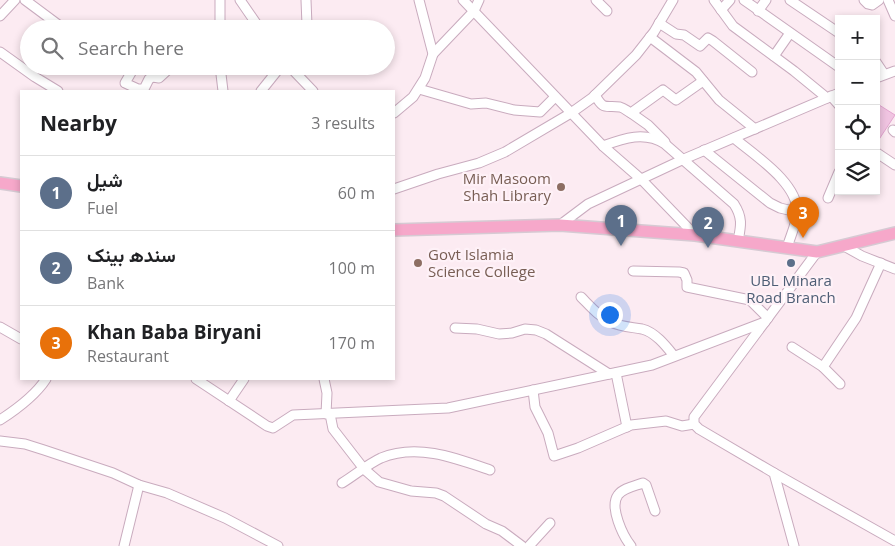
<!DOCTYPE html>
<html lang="en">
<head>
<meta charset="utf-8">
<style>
  body { margin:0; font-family:"Open Sans",Vazirmatn,sans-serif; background:#f6f6f6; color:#202124 }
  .controls { position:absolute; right:15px; top:15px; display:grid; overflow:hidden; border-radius:0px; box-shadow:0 2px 8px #0003 }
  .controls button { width:45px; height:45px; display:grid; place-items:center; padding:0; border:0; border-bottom:1px solid #e0e0e0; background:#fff; color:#202124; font:25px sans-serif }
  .you { position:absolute; left:609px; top:314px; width:18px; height:18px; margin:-12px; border:4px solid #fff; border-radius:50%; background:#1a73e8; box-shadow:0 0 0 8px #1a73e833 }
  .badge { display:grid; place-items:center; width:32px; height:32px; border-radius:50%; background:#0f766e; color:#fff; font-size:16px; font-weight:700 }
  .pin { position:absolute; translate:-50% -41px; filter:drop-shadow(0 1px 2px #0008) }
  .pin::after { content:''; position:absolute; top:26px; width:18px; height:15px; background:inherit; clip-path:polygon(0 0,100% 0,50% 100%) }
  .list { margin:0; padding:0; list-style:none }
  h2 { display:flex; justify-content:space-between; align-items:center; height:65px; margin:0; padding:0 20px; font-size:21px }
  h2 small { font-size:16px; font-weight:400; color:#757577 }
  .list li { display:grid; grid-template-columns:32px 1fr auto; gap:15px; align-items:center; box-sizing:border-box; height:75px; padding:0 20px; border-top:1px solid #e0e0e0 }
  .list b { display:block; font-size:19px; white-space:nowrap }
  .list p { margin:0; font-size:16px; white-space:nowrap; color:#757577 }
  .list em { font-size:16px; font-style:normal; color:#757577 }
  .icon { flex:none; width:28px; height:28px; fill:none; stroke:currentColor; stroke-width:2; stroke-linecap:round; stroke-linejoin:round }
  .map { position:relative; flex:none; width:895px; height:546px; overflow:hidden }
  .search { position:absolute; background:#fff; box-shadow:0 2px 8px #0003; left:20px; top:20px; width:375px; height:55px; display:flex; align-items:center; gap:12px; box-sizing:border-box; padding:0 18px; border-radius:28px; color:#757577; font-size:19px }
  .panel { position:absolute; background:#fff; box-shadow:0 2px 8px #0003; left:20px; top:90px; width:375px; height:290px; border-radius:0px }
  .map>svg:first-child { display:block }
  .building { fill:#f0c4e1; stroke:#e2a5cf }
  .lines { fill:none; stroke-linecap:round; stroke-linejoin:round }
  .minor-casing { stroke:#c9abbe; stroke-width:11 }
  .major-casing { stroke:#d6cad3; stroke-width:14 }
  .minor { stroke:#fff; stroke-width:9 }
  .major { stroke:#f6a8ca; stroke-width:11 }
  .education-dot { fill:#8d6e63; stroke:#fef1f7; stroke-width:2 }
  .service-dot { fill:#5c6f8a; stroke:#fef1f7; stroke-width:2 }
  .labels { text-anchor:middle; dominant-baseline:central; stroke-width:4.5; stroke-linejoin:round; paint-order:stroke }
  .education-label { font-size:15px; fill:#785e54; stroke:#fef1f7; text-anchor:end }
  .service-label { font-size:15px; fill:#4e5e75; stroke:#fef1f7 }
</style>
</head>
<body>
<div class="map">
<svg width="895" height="546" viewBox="0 0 895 546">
  <rect width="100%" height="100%" fill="#fcebf2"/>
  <path class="building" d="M876,103L895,115L876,144Z"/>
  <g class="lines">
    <defs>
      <g id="minor">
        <path d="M25,0L64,29"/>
        <path d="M240,0L260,29"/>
        <path d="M463,0L603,146L642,180L695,235"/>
        <path d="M596,0L607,11"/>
        <path d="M714,0L733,26L794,71L827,98"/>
        <path d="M744,0L839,67"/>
        <path d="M790,0L839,33"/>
        <path d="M864,0L868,4L872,5L879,0"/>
        <path d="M888,0L895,16"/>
        <path d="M721,10L730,0"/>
        <path d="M758,11L766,0"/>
        <path d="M0,16L15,0"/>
        <path d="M659,23L676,34L684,35L700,46L708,38L713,41L752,72"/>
        <path d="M220,29V0"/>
        <path d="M305,29L307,25L306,0"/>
        <path d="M650,37L696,72L719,100L755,129"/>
        <path d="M0,52L35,77L58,91"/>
        <path d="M433,54L474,11L479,0"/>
        <path d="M774,56L790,33"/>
        <path d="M876,62L884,74"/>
        <path d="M135,66L125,83L138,89H144L149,79L153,77L159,78L172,66"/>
        <path d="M220,66L223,91"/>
        <path d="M289,66L313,91"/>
        <path d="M876,78L895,71"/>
        <path d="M419,89L471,104L486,103L514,110L540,112L555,97"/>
        <path d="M261,91L281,66"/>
        <path d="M595,95C604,111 605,105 620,107C624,108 627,111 631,113L663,90L676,100L703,81"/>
        <path d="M831,96L839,105"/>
        <path d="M394,113L413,97L425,78L433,54L419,0"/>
        <path d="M631,113L648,125L665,142"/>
        <path d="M893,130L895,132"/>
        <path d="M734,138C754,155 800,184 797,214C796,225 790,237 787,248"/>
        <path d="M603,146C624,138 645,131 665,144L734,204C743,218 741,226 738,241"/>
        <path d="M704,150L770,203L780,208L797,212"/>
        <path d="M877,153L895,165"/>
        <path d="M394,189L438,174L479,163L505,152L571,113L592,98L636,55L654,32L673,0"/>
        <path d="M828,198L839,172"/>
        <path d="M560,225L588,204L684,159L839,93"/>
        <path d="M844,246L862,256L895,269"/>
        <path d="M633,271L679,272L684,273L687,280V287L750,300L768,318"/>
        <path d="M581,297C590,306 599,317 611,322C621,327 631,327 642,329C655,332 666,346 674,356"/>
        <path d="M0,327L21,339"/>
        <path d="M455,328L477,329L499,334L512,333L525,329L536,330L546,334L609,374"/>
        <path d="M792,347L823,367L840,384"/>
        <path d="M823,367L856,318L881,263"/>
        <path d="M616,373L627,427"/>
        <path d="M196,379L267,426L273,428L293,415L448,408L652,365L765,322"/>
        <path d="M324,379L327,393L326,414"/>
        <path d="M533,390L535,407L548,433L554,456L578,448L631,425L666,421L682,426L694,424"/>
        <path d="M229,401L244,379"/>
        <path d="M330,414L333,429L364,469L379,482L411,491L436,493L444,496L486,524L502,531L522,546"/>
        <path d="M0,420C17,409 35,396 46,379"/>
        <path d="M0,441L25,444L44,450L113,473L139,485L167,493L225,518L278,546"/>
        <path d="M774,473L895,541"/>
        <path d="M342,483C355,475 368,464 381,458C417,443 456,458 490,470"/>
        <path d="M124,546L139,485"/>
        <path d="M529,546L550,523"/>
        <path d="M631,546C623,536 609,507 618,495C623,488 635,486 643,483L646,485L655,511"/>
        <path d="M794,546L774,473L699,429L694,424V417L817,252"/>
      </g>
      <g id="major">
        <path d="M0,183L21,186"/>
        <path d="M394,230L560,225L695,235L817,252L895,233"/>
      </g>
    </defs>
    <use href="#minor" class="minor-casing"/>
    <use href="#major" class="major-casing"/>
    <use href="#minor" class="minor"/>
    <use href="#major" class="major"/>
  </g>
  <g class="education-dot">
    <circle cx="561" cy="187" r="5"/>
    <circle cx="418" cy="263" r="5"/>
  </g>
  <circle class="service-dot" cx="791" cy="263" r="5"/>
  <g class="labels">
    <g class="education-label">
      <text x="551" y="178">Mir Masoom<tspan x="551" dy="17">Shah Library</tspan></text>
      <text x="428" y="254" text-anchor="start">Govt Islamia<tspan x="428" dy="17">Science College</tspan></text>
    </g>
    <g class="service-label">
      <text x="791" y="280">UBL Minara<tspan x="791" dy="17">Road Branch</tspan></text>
    </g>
  </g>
</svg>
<div class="controls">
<button>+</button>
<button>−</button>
<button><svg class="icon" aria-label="locate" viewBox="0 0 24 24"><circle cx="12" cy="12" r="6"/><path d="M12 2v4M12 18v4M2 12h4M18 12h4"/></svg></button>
<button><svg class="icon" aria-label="layers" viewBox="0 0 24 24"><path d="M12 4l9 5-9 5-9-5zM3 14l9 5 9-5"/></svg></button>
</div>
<div class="you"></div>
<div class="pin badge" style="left:621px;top:246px;background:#5c6f8a">1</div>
<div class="pin badge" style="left:708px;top:248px;background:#5c6f8a">2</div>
<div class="pin badge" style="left:803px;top:238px;background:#e8710a">3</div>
<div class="search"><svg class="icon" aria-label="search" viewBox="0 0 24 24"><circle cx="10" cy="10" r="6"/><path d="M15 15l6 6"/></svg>Search here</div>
<section class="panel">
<h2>Nearby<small>3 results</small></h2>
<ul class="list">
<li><span class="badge" style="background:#5c6f8a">1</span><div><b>شیل</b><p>Fuel</p></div><em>60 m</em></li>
<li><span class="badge" style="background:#5c6f8a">2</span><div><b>سندھ بینک</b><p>Bank</p></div><em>100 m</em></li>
<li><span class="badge" style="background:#e8710a">3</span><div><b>Khan Baba Biryani</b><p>Restaurant</p></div><em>170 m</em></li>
</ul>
</section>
</div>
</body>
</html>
